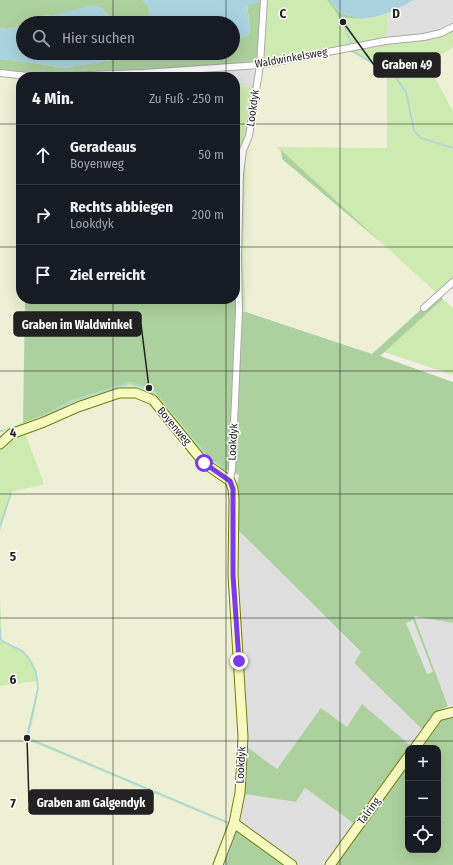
<!DOCTYPE html>
<html lang="de">
<head>
<meta charset="utf-8">
<style>
  body { margin:0; font-family:"Fira Sans Condensed",sans-serif; background:#20242c; color:#f1f3f6 }
  .controls { position:absolute; right:12px; bottom:12px; display:grid; overflow:hidden; border-radius:8px; box-shadow:0 4px 16px #0002 }
  .controls button { width:36px; height:36px; display:grid; place-items:center; padding:0; border:0; border-bottom:1px solid #363941; background:#171b24; color:#f1f3f6; font:20px sans-serif }
  .stop { position:absolute; width:12px; height:12px; margin:-9px; border:3px solid #7c3aed; border-radius:50%; background:#fff }
  .stop.end { background:#7c3aed; border-color:#fff; box-shadow:0 1px 4px #0008 }
  .list { margin:0; padding:0; list-style:none }
  h2 { display:flex; justify-content:space-between; align-items:center; height:52px; margin:0; padding:0 16px; font-size:17px }
  h2 small { font-size:13px; font-weight:400; color:#9ea1a6 }
  .list li { display:grid; grid-template-columns:26px 1fr auto; gap:12px; align-items:center; box-sizing:border-box; height:60px; padding:0 16px; border-top:1px solid #363941 }
  .list b { display:block; font-size:15px; white-space:nowrap }
  .list p { margin:0; font-size:13px; white-space:nowrap; color:#9ea1a6 }
  .list em { font-size:13px; font-style:normal; color:#9ea1a6 }
  .icon { flex:none; width:22px; height:22px; fill:none; stroke:currentColor; stroke-width:2; stroke-linecap:round; stroke-linejoin:round }
  .map { position:relative; flex:none; width:453px; height:865px; overflow:hidden }
  .search { position:absolute; background:#171b24; box-shadow:0 4px 16px #0002; left:16px; top:16px; width:224px; height:44px; display:flex; align-items:center; gap:10px; box-sizing:border-box; padding:0 14px; border-radius:22px; color:#9ea1a6; font-size:15px }
  .panel { position:absolute; background:#171b24; box-shadow:0 4px 16px #0002; left:16px; top:72px; width:224px; height:232px; border-radius:16px }
  .map>svg:first-child { display:block }
  .residential { fill:#e0dfdf }
  .farmland { fill:#eef0d5 }
  .grass { fill:#cdebb0 }
  .forest { fill:#add19e }
  .parking { fill:#e2e2e2 }
  .water { fill:#aad3df }
  .lines { fill:none; stroke-linecap:round; stroke-linejoin:round }
  .stream { stroke:#aad3df; stroke-width:1.5 }
  .street-casing { stroke:#a9a9a9; stroke-width:8 }
  .secondary-casing { stroke:#707d05; stroke-width:11 }
  .street { stroke:#fff; stroke-width:6 }
  .secondary { stroke:#f7fabf; stroke-width:9 }
  .route { stroke:#7c3aed; stroke-width:5 }
  .grid { fill:none; stroke:#222; stroke-width:1; stroke-opacity:0.55 }
  .labels { text-anchor:middle; dominant-baseline:central; stroke-width:3; stroke-linejoin:round; paint-order:stroke }
  .street-label { font-size:11px; fill:#222; stroke:#fff }
  .grid-label { font-size:13px; text-anchor:middle; font-weight:bold; fill:#222; stroke:#fff; stroke-width:3; stroke-linejoin:round; paint-order:stroke }
  .leader { fill:none; stroke:#222; stroke-width:1.5 }
  .callout-dot { fill:#222; stroke:#fff; stroke-width:1.5 }
  .callout { fill:#222; stroke:#222; stroke-width:1.5 }
  .callout-label { font-size:12px; text-anchor:middle; font-weight:bold; fill:#fff }
</style>
</head>
<body>
<div class="map">
<svg width="453" height="865" viewBox="0 0 453 865">
  <rect width="100%" height="100%" fill="#f2efe9"/>
  <g class="residential">
    <path d="M414,0H453V25L438,33L386,38L388,13Z"/>
    <path d="M251,69L255,72L253,86L235,88V77H208L201,71Z"/>
    <path d="M235,150H238L236,207H235Z"/>
    <path d="M238,530L361,653L354,663L424,731L412,747L347,727L321,709L277,769L246,746V690L237,577Z"/>
    <path d="M414,616L453,623V705L448,706Z"/>
    <path d="M305,788L356,825L327,865H299L240,823L244,794L296,802Z"/>
  </g>
  <g class="farmland">
    <path d="M453,47V112L428,64Z"/>
    <path d="M350,49L351,52L387,72V148L277,147L281,150L282,159L384,245L438,294L372,354L246,311L243,262L246,153L249,146L253,128L261,71L263,66Z"/>
    <path d="M0,76L21,78V299H25L23,423L12,427H0Z"/>
    <path d="M134,395L153,405L228,483L226,578L235,692L236,726L233,793L231,814L228,822L28,737L38,697L39,677L33,662L23,651L2,639L0,595V532L12,492L25,433L113,397Z"/>
    <path d="M37,681V690L25,739L227,824L213,865H0V686Z"/>
  </g>
  <g class="grass">
    <path d="M272,0H327L334,9L341,22L344,18C362,19 370,20 388,13L386,38L265,60L262,57L266,1Z"/>
    <path d="M453,29V47L428,64L453,112V280L438,294L276,147L387,148V72L351,52L350,49L433,38L442,36Z"/>
    <path d="M201,71L208,77H155V74Z"/>
    <path d="M253,86L248,135L242,148L237,235H235V207L238,150H235V88Z"/>
    <path d="M254,128L249,146L246,153L243,262L246,311L240,310L241,174L246,147Z"/>
    <path d="M443,299L453,308V375L384,352Z"/>
    <path d="M127,382L148,386L152,389L210,459L229,470L224,472L210,465L160,406L134,390L17,429L0,432V430L38,418L72,400Z"/>
    <path d="M25,433L44,484L12,492L0,532V449L12,437Z"/>
    <path d="M0,595L2,639C8,645 17,646 24,651C50,676 34,708 29,737L228,822L227,824L25,739L37,690V681L0,686Z"/>
  </g>
  <g class="forest">
    <path d="M0,0H143L149,7L150,16L138,23H116L100,7L52,16L44,15L35,23H23V26L7,29L0,28Z"/>
    <path d="M327,0H331C334,14 355,17 367,19L344,18V21L341,22L334,9Z"/>
    <path d="M262,2L259,56L256,63L253,64L44,75H28V73L0,69V59L29,62L64,68L152,53H233V39L247,36L250,31L247,3Z"/>
    <path d="M281,150L384,245L282,159Z"/>
    <path d="M235,235H237V309L230,467L229,470H223L222,467L210,459L152,389L130,382L72,400L44,415L23,423L25,299H235Z"/>
    <path d="M438,294L443,299L380,356L453,382V623L414,616L448,706L437,712L424,731L354,663L361,652L238,530V487L237,485L239,475L233,472L240,310L372,354Z"/>
    <path d="M362,704L412,747L411,748H408V753L356,825L305,788L296,802L244,794L246,746L277,769L321,708L347,727Z"/>
    <path d="M453,717V865H334L408,764V850H438V748H419L438,722L445,718Z"/>
    <path d="M237,830L285,865H225Z"/>
  </g>
  <path class="parking" d="M413,620L433,672L427,674L406,623Z"/>
  <g class="water">
    <path d="M143,0H262V2L247,4L250,31L247,36L233,39V23H138L150,16L149,7Z"/>
    <path d="M331,0H414C390,12 370,26 344,13C338,10 332,6 331,0Z"/>
    <path d="M92,5L100,7L116,23H35L44,15L52,16Z"/>
    <path d="M23,26V53H152L64,68L29,62L0,59V28L7,29Z"/>
  </g>
  <g class="lines">
    <g class="stream">
      <path d="M342,10L343,22L351,43"/>
      <path d="M352,51L387,71L397,79L406,92L414,131L421,138L453,148"/>
      <path d="M35,421L73,401L130,383L150,390L209,460L219,468H222"/>
      <path d="M10,429L26,424"/>
      <path d="M0,431H3"/>
      <path d="M0,526L11,494"/>
      <path d="M0,627V638L2,641L22,651L29,659L36,672L38,688L27,738L229,823"/>
      <path d="M225,865L236,832"/>
    </g>
    <defs>
      <g id="street">
        <path d="M0,73L37,77L144,73L260,65L385,41L424,37L441,33L453,27"/>
        <path d="M424,308L453,282"/>
        <path d="M230,481L232,469L239,310L238,256L240,173L243,150L249,136L260,65L264,0"/>
      </g>
      <g id="secondary">
        <path d="M0,444L11,434L44,422L78,407L119,393H136L153,400L204,463L230,481L233,489L234,499L233,575L243,737L240,793L234,823L218,865"/>
        <path d="M415,748L438,716L453,712"/>
        <path d="M234,823L292,865"/>
        <path d="M330,865L408,757"/>
      </g>
    </defs>
    <use href="#street" class="street-casing"/>
    <use href="#secondary" class="secondary-casing"/>
    <use href="#street" class="street"/>
    <use href="#secondary" class="secondary"/>
  </g>
  <g class="lines">
    <path class="route" d="M204,463L230,481L233,489V575L239,661"/>
  </g>
  <path class="grid" d="M113,0V23M226,0V23M340,0V865M113,53V77M226,53V77M0,124H21M235,124H453M0,247H21M235,247H453M113,299V865M226,299V865M0,371H453M0,494H453M0,618H453M0,741H453"/>
  <g class="labels">
    <g class="street-label">
      <text transform="translate(291 58) rotate(-10)">Waldwinkelsweg</text>
      <text transform="translate(253 108) rotate(-82)">Lookdyk</text>
      <text transform="translate(174 426) rotate(50)">Boyenweg</text>
      <text transform="translate(233 442) rotate(-87)">Lookdyk</text>
      <text transform="translate(241 765) rotate(-87)">Lookdyk</text>
      <text transform="translate(369 811) rotate(-54)">Talring</text>
    </g>
  </g>
  <g class="grid-label">
    <text x="283" y="18">C</text>
    <text x="396" y="18">D</text>
    <text x="13" y="437">4</text>
    <text x="13" y="561">5</text>
    <text x="13" y="684">6</text>
    <text x="13" y="808">7</text>
  </g>
  <path class="leader" d="M343 22L374 65M149 388L141 324M27 738L29 802"/>
  <g class="callout-dot">
    <circle cx="343" cy="22" r="4"/>
    <circle cx="149" cy="388" r="4"/>
    <circle cx="27" cy="738" r="4"/>
  </g>
  <g class="callout">
    <rect x="374" y="53" width="66" height="24" rx="4"/>
    <rect x="14" y="312" width="127" height="24" rx="4"/>
    <rect x="29" y="790" width="124" height="24" rx="4"/>
  </g>
  <g class="callout-label">
    <text x="407" y="69">Graben 49</text>
    <text x="77" y="329">Graben im Waldwinkel</text>
    <text x="91" y="807">Graben am Galgendyk</text>
  </g>
</svg>
<div class="controls">
<button>+</button>
<button>−</button>
<button><svg class="icon" aria-label="locate" viewBox="0 0 24 24"><circle cx="12" cy="12" r="6"/><path d="M12 2v4M12 18v4M2 12h4M18 12h4"/></svg></button>
</div>
<div class="stop" style="left:204px;top:463px"></div>
<div class="stop end" style="left:239px;top:661px"></div>
<div class="search"><svg class="icon" aria-label="search" viewBox="0 0 24 24"><circle cx="10" cy="10" r="6"/><path d="M15 15l6 6"/></svg>Hier suchen</div>
<section class="panel">
<h2>4 Min.<small>Zu Fuß · 250 m</small></h2>
<ul class="list">
<li><svg class="icon" aria-label="ahead" viewBox="0 0 24 24"><path d="M12 20V5M6 11l6-6 6 6"/></svg><div><b>Geradeaus</b><p>Boyenweg</p></div><em>50 m</em></li>
<li><svg class="icon" aria-label="right" viewBox="0 0 24 24"><path d="M7 20v-9h11M14 6l5 5-5 5"/></svg><div><b>Rechts abbiegen</b><p>Lookdyk</p></div><em>200 m</em></li>
<li><svg class="icon" aria-label="arrive" viewBox="0 0 24 24"><path d="M6 21V4h12l-3 4 3 4H6"/></svg><div><b>Ziel erreicht</b></div></li>
</ul>
</section>
</div>
</body>
</html>
